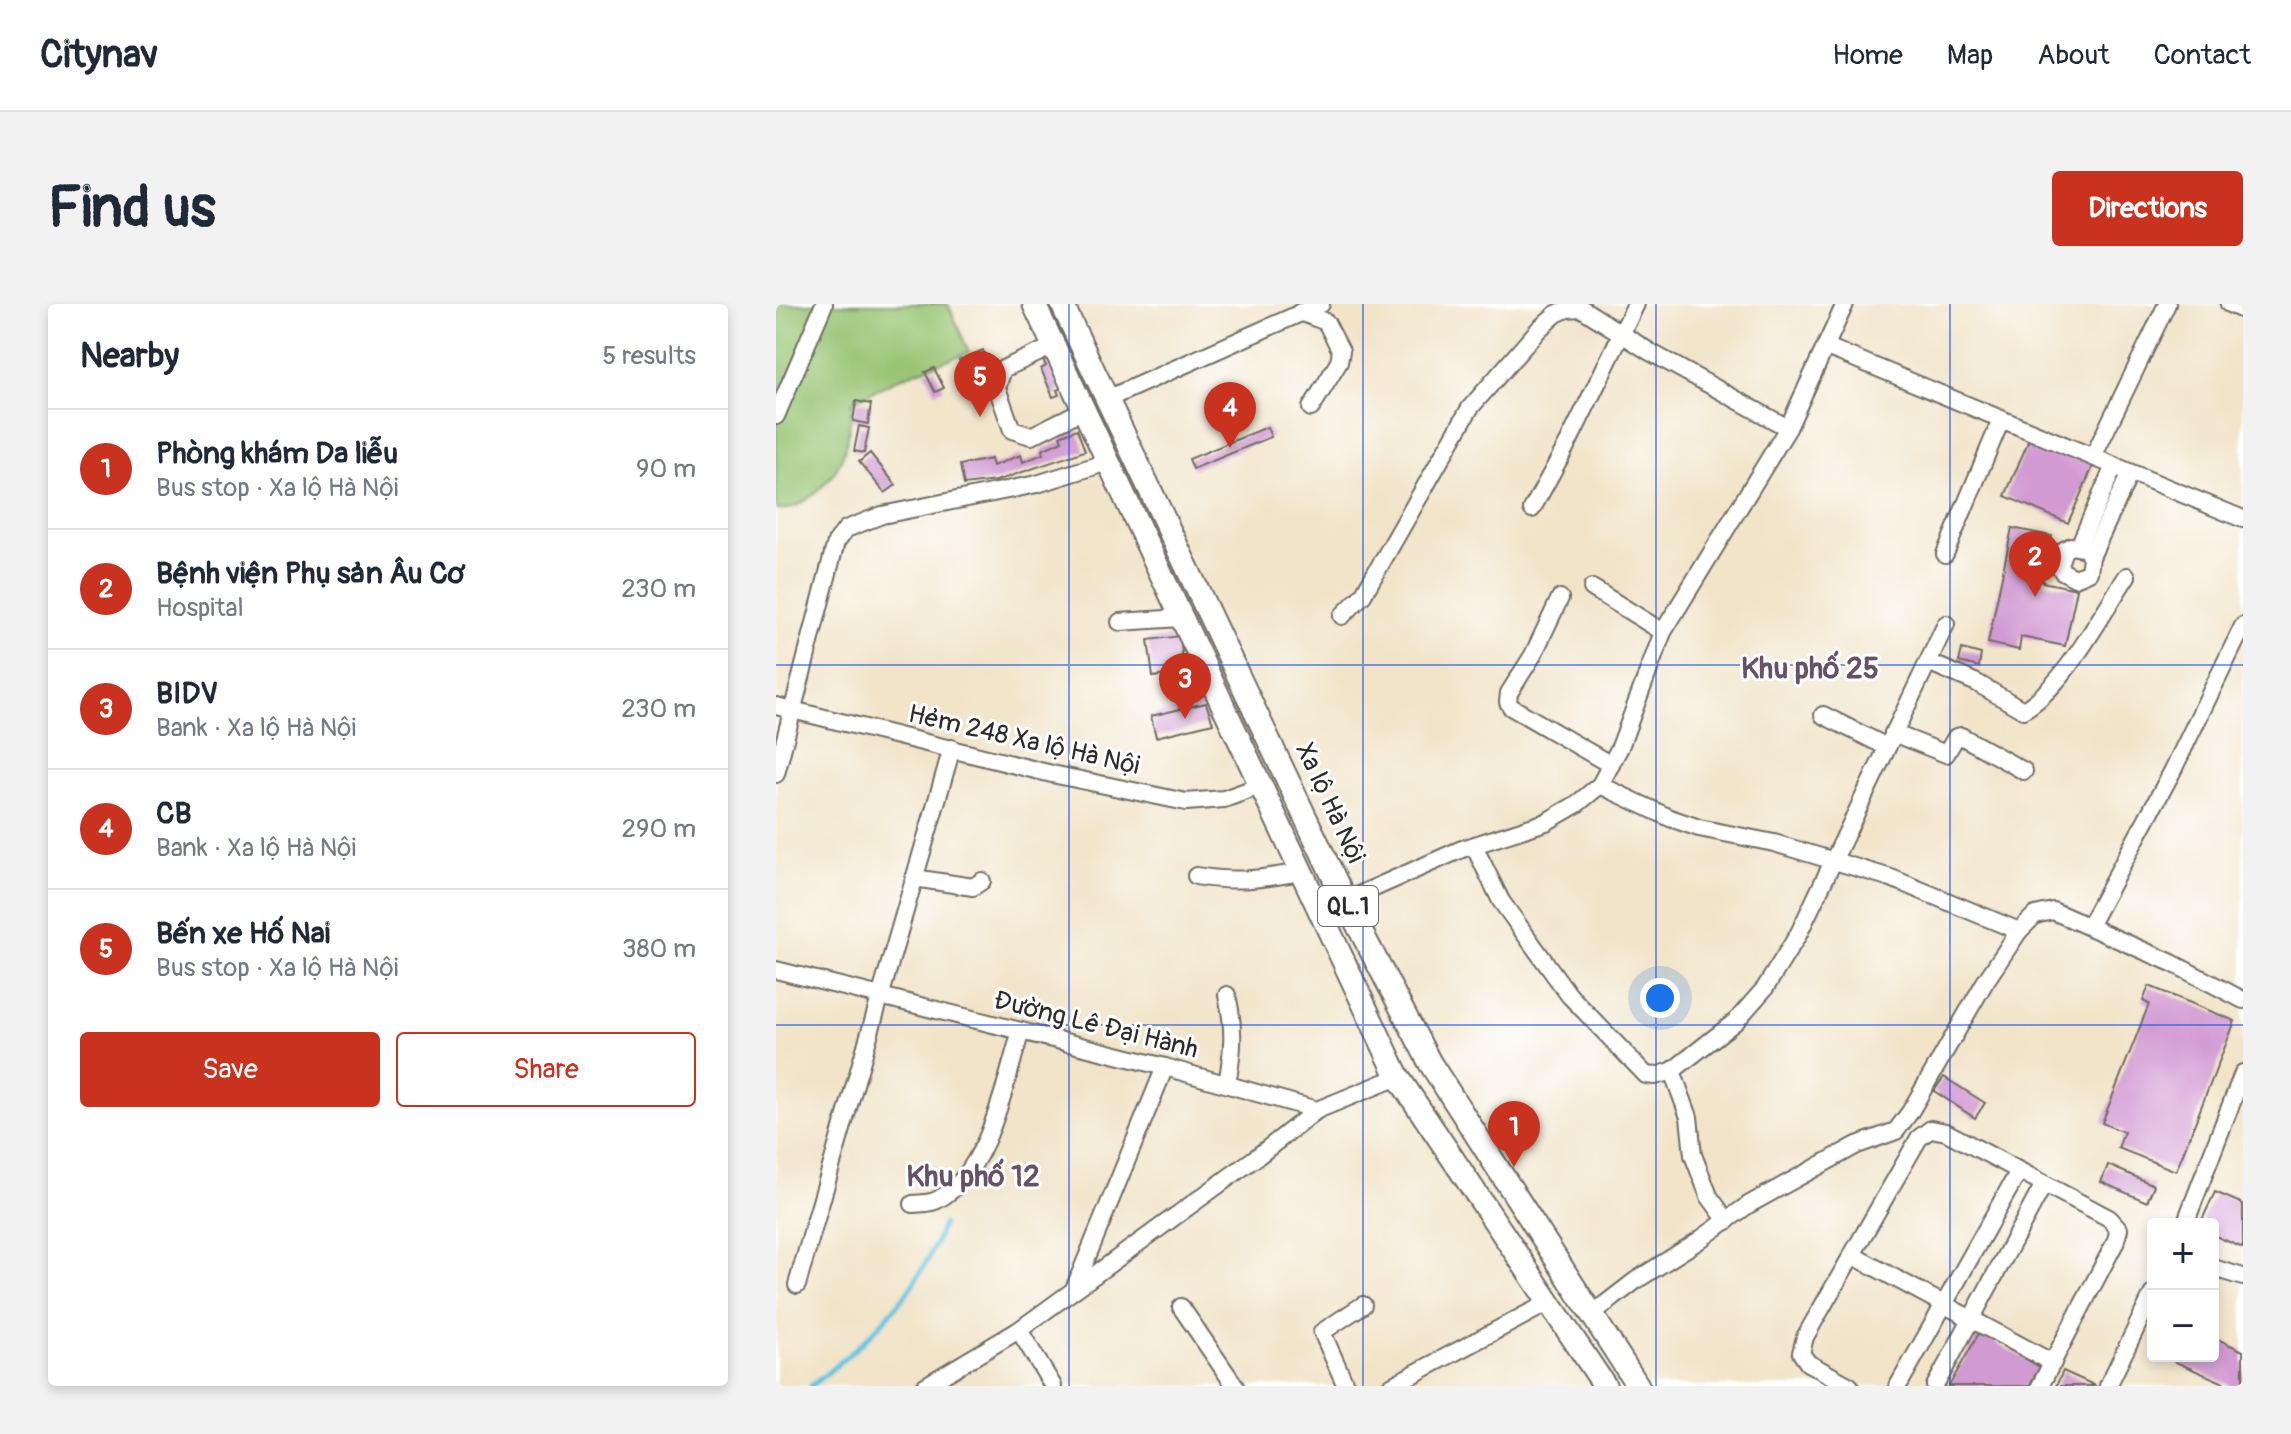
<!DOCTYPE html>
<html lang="en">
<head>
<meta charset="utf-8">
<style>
  body { margin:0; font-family:Pangolin,sans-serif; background:#f2f2f3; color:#1f2937 }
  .controls { position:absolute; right:24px; bottom:24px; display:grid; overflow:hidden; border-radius:8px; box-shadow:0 4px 12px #0003 }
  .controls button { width:72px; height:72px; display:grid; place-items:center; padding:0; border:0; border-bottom:2px solid #e0e1e3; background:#fff; color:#1f2937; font:40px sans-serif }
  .you { position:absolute; left:884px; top:694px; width:28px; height:28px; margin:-20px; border:6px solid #fff; border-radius:50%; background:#1a73e8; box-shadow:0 0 0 12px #1a73e833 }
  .badge { display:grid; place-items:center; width:52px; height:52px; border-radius:50%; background:#c8321e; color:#fff; font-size:26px; font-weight:700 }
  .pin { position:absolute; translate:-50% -66px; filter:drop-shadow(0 2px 4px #0008) }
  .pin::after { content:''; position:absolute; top:42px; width:28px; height:24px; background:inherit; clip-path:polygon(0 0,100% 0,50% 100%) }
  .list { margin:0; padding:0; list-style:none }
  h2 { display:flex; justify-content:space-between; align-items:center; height:104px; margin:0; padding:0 32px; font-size:34px }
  h2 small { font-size:26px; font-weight:400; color:#747a83 }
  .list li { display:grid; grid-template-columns:52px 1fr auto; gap:24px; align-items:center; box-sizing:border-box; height:120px; padding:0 32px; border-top:2px solid #e0e1e3 }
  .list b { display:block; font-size:30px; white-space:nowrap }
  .list p { margin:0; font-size:26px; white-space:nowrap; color:#747a83 }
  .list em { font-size:26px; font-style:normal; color:#747a83 }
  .actions { display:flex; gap:16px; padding:24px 32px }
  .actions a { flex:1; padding:18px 0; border:2px solid #c8321e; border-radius:8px; text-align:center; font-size:28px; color:#c8321e }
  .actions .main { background:#c8321e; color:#fff }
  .map { position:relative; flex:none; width:1467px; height:1082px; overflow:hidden; border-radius:8px }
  header { display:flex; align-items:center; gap:48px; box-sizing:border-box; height:112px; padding:0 40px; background:#fff; border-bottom:2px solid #e0e1e3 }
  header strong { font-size:38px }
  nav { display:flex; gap:44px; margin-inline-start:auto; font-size:28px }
  .intro { display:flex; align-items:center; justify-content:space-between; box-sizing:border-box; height:192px; padding:0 48px }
  h1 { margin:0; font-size:56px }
  .button { padding:20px 36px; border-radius:8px; background:#c8321e; color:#fff; font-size:28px; font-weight:700 }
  main { display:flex; gap:48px; padding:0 48px }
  aside { flex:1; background:#fff; border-radius:8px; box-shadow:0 4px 12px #0003 }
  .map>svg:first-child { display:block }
  .green { fill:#96c371; stroke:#60774e; stroke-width:2 }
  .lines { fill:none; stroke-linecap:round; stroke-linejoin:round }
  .stream { stroke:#62c3e1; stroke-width:5 }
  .building { fill:#d29ad3 }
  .minor-casing { stroke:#706c62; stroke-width:20 }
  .highway-casing { stroke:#706c62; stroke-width:26 }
  .minor { stroke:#fff; stroke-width:16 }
  .highway { stroke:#fff; stroke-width:22 }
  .grid { fill:none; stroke:#1d4ed8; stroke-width:2; stroke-opacity:0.55 }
  .labels { text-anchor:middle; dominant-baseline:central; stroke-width:6; stroke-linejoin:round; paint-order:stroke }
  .shield { fill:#fff; stroke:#6b6b6b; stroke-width:2 }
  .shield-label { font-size:24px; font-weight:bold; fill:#2b2b2b }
  .street-label { font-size:26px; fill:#2b2b2b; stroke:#fff }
  .quarter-label { font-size:30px; font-weight:bold; fill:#655266; stroke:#fff }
</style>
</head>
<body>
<header>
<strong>Citynav</strong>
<nav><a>Home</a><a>Map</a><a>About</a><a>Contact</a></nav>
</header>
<div class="intro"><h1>Find us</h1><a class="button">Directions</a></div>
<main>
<aside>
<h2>Nearby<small>5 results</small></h2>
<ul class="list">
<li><span class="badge">1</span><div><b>Phòng khám Da liễu</b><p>Bus stop · Xa lộ Hà Nội</p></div><em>90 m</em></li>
<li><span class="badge">2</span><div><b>Bệnh viện Phụ sản Âu Cơ</b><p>Hospital</p></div><em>230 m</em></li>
<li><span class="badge">3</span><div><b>BIDV</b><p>Bank · Xa lộ Hà Nội</p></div><em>230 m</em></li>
<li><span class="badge">4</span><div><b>CB</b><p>Bank · Xa lộ Hà Nội</p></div><em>290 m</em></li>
<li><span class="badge">5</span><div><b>Bến xe Hố Nai</b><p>Bus stop · Xa lộ Hà Nội</p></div><em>380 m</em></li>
</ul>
<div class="actions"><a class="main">Save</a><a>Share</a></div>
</aside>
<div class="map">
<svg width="1467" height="1082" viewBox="0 0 1467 1082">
  <rect width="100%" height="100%" fill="#fff"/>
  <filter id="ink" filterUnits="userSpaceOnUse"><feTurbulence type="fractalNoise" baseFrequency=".0125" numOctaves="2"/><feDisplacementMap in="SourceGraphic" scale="16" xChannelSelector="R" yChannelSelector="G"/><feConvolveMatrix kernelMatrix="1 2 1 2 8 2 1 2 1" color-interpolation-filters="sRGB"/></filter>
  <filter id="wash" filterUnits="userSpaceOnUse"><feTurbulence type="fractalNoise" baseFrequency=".006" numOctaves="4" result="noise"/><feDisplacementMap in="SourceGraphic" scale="32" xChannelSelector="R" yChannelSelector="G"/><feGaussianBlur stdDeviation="1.8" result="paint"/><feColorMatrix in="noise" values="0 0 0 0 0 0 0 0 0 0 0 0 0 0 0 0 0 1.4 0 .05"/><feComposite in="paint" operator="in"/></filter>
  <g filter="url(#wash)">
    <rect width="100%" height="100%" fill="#f1e4c9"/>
    <path class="green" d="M0,0H172L193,48L128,72L77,97C70,140 72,165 34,193C22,202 16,206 0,205Z"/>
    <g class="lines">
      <path class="stream" d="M35,1082C91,1038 144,989 167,920"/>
    </g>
    <g id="blocks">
      <g class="building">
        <path d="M207,46L215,69L192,78L183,56Z"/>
        <path d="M273,51L287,83L281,86L283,91L277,93L265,65L270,62L266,54Z"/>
        <path d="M158,64L168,84L159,88L149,68Z"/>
        <path d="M80,97L95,100L92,120L77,117Z"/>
        <path d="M83,122L93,124L88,149L78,147Z"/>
        <path d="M491,123L495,133L417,165L413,155Z"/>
        <path d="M301,125L309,147L220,177L188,181L184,161L215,155L217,162L245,151L247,158L267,150L266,146L286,137L284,132Z"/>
        <path d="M1254,133L1318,160L1292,219L1229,192Z"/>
        <path d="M94,149L120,181L109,189L83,158Z"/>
        <path d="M1236,224L1276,232L1266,278L1301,285L1289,342L1245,333L1243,346L1212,339Z"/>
        <path d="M404,332L408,368L377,373L372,336Z"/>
        <path d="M1186,345L1205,350L1203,363L1183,358Z"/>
        <path d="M430,399L437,419L380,433L375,412Z"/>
        <path d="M1373,682L1459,717L1400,867L1342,844L1348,828L1326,819L1373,700L1367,697Z"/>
        <path d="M1168,773L1209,799L1199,814L1158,787Z"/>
        <path d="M1332,861L1378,881L1371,898L1325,878Z"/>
        <path d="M1439,888L1467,900V944L1437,931V920H1424Z"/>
        <path d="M1203,1029L1264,1063L1253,1082H1173Z"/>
        <path d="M1437,1033L1467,1047V1082H1455L1386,1052H1437Z"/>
        <path d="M1287,1067L1320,1082H1280Z"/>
      </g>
    </g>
  </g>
  <g filter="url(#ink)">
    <use href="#blocks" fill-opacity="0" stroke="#706c62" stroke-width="2"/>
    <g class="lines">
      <defs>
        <g id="minor">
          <path d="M1453,0L1467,6"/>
          <path d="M524,8L550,18L565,47L563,58L535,104"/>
          <path d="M278,42L227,65L221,84L236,126L255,132L307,106"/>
          <path d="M1051,43L1467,215"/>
          <path d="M331,95L545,0"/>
          <path d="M0,112L48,0"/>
          <path d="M1317,153L1391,0"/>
          <path d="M756,205L793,137L860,0"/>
          <path d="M1303,242L1338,162"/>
          <path d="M1169,250L1225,116"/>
          <path d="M1315,253L1310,245L1295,242L1288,246L1283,260L1286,267L1299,274L1313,268L1315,253L1354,169"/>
          <path d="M816,284L887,328"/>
          <path d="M784,294L757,351L733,389L732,398L735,403L835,461"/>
          <path d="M566,312L587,291L694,104L763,25L780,10L791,5L805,4L874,48L1012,124"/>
          <path d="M344,318L405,314"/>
          <path d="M1152,358L1201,379L1247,406C1288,383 1325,311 1351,272"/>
          <path d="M0,402L276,470L410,498L448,495L484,482"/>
          <path d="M1047,411L1111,443"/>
          <path d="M1117,429L1170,450L1180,433L1185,432L1248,467"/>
          <path d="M0,470L60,238L70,225L106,211L261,180L332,158"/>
          <path d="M824,481L894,514L923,524L998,539L1115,574L1243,627L1259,611L1277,607L1396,659L1467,696"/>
          <path d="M698,542L725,597L793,691L870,771L879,772L896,767L960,717L989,684L1022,631L1170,320"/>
          <path d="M420,572C461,579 484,575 525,568"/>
          <path d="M138,574L197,583L206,577"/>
          <path d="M569,597L686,545L770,518L801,500L824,481L844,443L887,328L1012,124L1069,0"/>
          <path d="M1313,622L1396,468L1467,322"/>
          <path d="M0,666L389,763L541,806L622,773"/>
          <path d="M896,767L913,813L917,851L933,892L951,917"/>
          <path d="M451,780C457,746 459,725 451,691"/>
          <path d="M137,900C144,899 154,900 161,896C213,870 229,778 245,727"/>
          <path d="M1409,920L1467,769"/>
          <path d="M1076,951L1277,1059"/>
          <path d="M1437,964L1467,973"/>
          <path d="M21,981L176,444"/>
          <path d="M298,985L389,763"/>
          <path d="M405,1003L459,1082"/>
          <path d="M815,1011L859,977L922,937L972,901L1081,841L1120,827L1134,808L1209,678L1243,627"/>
          <path d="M243,1026L277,1082"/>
          <path d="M149,1082L243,1026L482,852L541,806"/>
          <path d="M570,1082L546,1028L587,1001"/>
          <path d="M615,1082L772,999"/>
          <path d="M1074,1082L1032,1059L1025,1049L1029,1033L1143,834L1155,825L1170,828L1333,914L1343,925L1339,939L1264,1082"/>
          <path d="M1122,1082L1243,867"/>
          <path d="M1159,1082L1268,880"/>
          <path d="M1332,1082L1377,989"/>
        </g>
        <g id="highway">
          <path d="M258,0L622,773L829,1082"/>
          <path d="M286,0L569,597L654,759L862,1082"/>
        </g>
      </defs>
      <use href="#minor" class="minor-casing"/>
      <use href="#highway" class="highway-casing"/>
      <use href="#minor" class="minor"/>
      <use href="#highway" class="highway"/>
    </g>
  </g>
  <path class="grid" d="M293,0V1082M587,0V1082M880,0V1082M1174,0V1082M0,361H1467M0,721H1467"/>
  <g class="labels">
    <rect class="shield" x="542" y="582" width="60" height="40" rx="6"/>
    <g class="shield-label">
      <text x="572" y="602">QL.1</text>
    </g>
    <g class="street-label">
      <text transform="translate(248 436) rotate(13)">Hẻm 248 Xa lộ Hà Nội</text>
      <text transform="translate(554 499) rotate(65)">Xa lộ Hà Nội</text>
      <text transform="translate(320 721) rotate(14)">Đường Lê Đại Hành</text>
    </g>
    <g class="quarter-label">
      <text x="1034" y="364">Khu phố 25</text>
      <text x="197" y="872">Khu phố 12</text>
    </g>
  </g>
</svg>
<div class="controls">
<button>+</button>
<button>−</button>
</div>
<div class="you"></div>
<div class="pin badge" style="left:738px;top:863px">1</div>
<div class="pin badge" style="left:1259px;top:293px">2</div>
<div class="pin badge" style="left:409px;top:415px">3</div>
<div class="pin badge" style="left:454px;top:144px">4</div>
<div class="pin badge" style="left:204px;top:113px">5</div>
</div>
</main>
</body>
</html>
